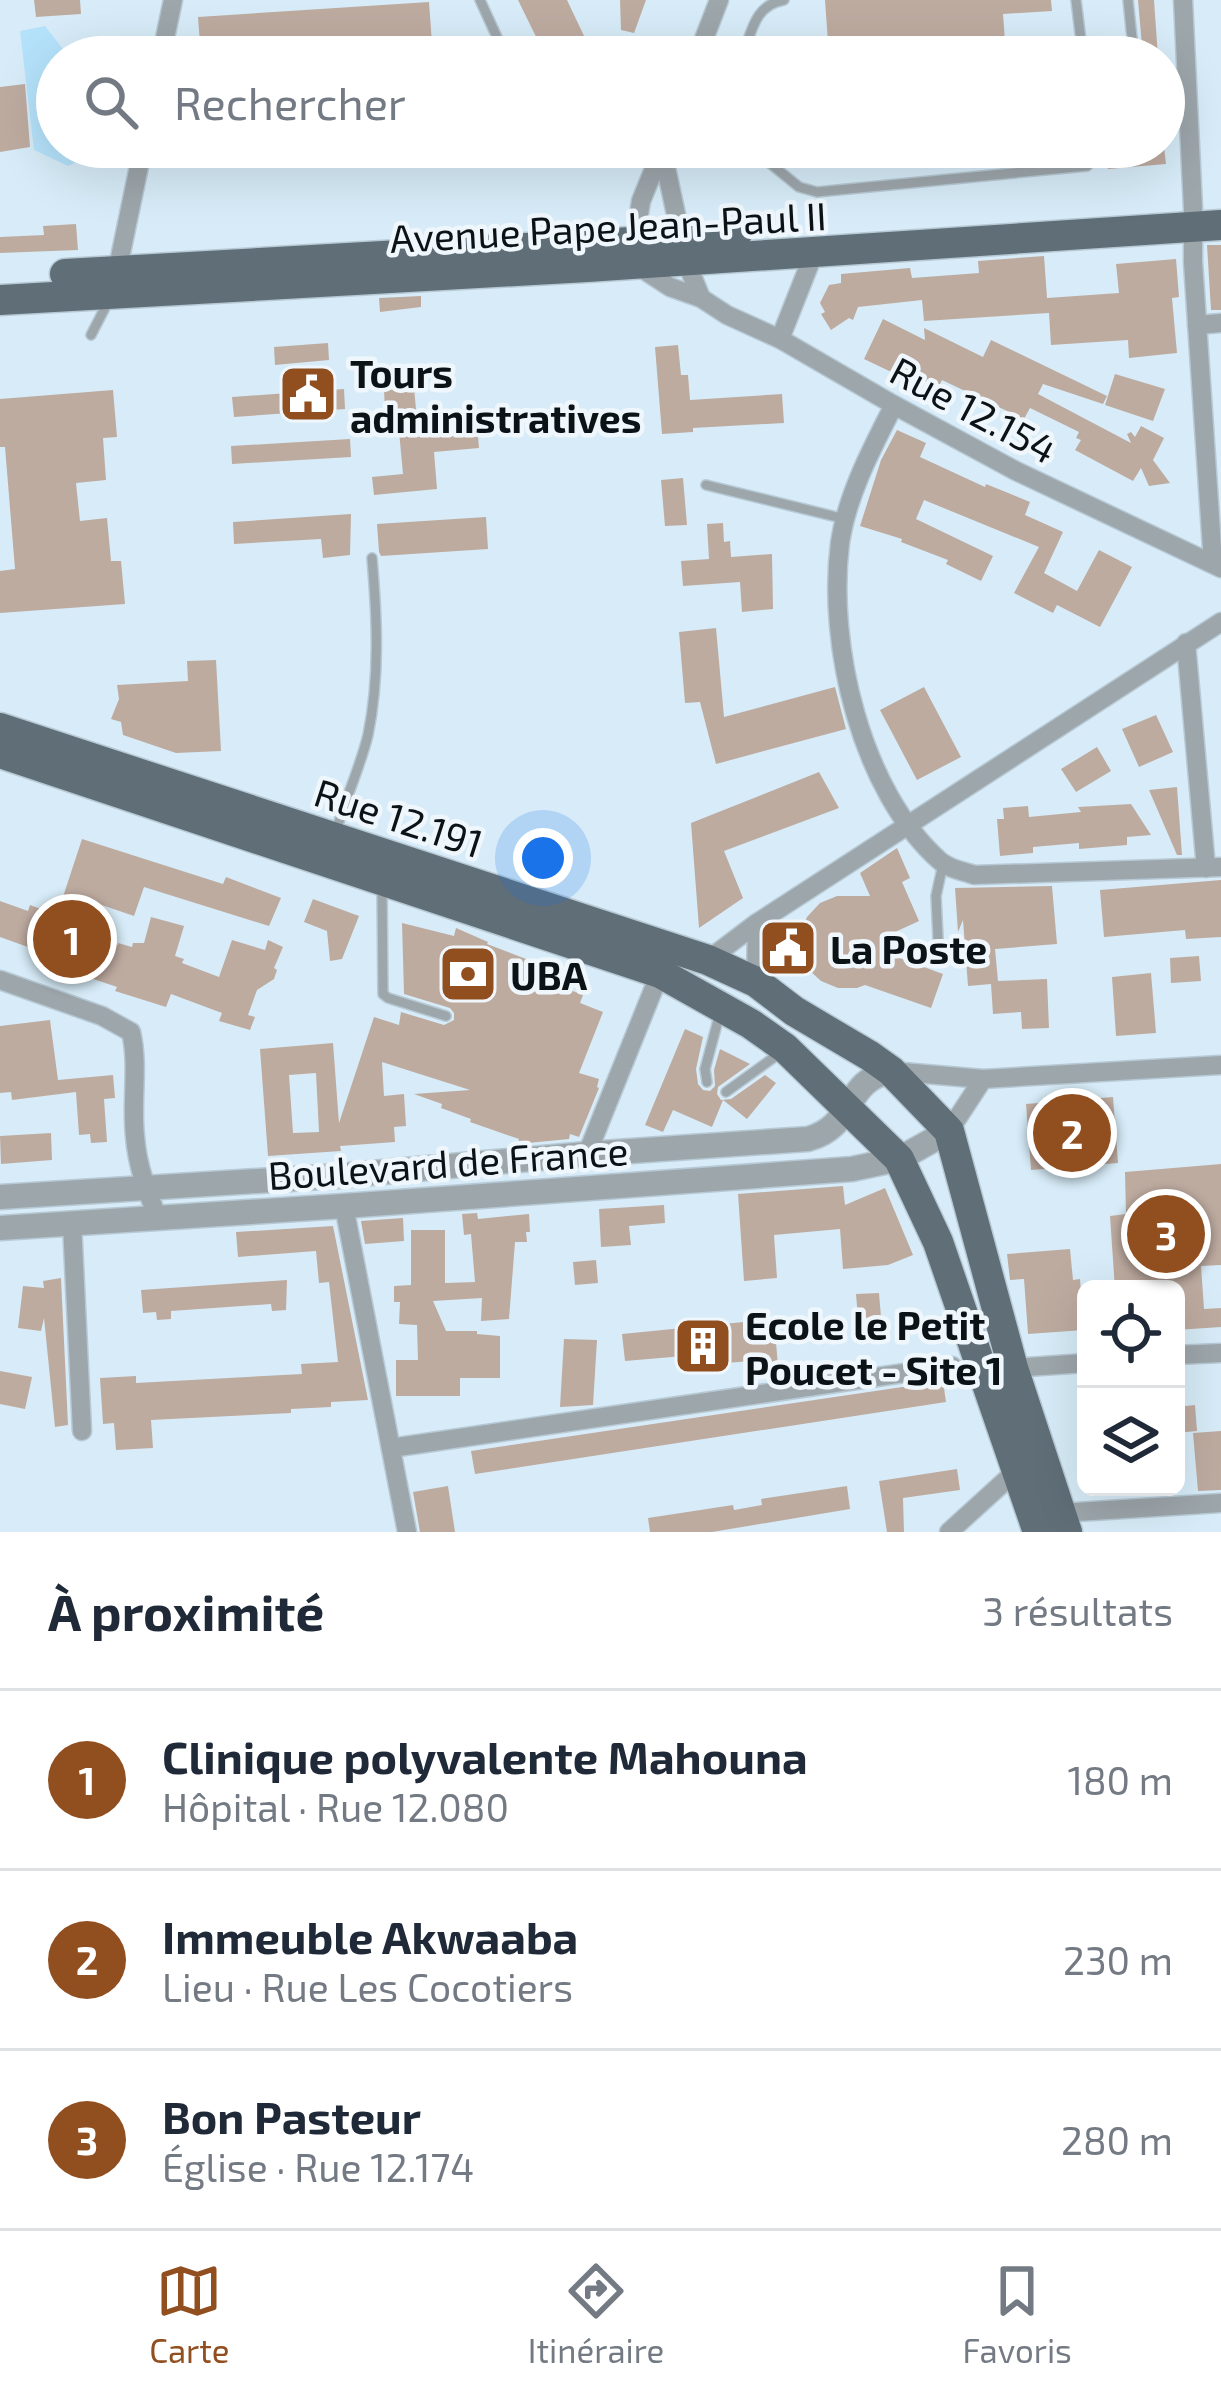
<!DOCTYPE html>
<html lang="fr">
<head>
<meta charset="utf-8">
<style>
  body { margin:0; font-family:"Exo 2",sans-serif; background:#f6f6f7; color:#1f2937 }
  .controls { position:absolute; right:36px; bottom:36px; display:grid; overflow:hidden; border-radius:18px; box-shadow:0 12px 48px #0002 }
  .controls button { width:108px; height:108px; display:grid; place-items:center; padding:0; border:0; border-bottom:3px solid #e0e1e3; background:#fff; color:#1f2937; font:60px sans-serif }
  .you { position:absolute; left:543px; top:858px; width:42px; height:42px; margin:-30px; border:9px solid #fff; border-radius:50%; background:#1a73e8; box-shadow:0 0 0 18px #1a73e833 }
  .badge { display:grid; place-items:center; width:78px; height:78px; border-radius:50%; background:#914e1f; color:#fff; font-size:39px; font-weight:700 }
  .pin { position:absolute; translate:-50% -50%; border:6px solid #fff; box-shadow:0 3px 12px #0006 }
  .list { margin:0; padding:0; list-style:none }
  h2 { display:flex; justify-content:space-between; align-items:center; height:156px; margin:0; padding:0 48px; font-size:51px }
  h2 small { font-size:39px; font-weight:400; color:#747a83 }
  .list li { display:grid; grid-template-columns:78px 1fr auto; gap:36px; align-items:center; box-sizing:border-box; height:180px; padding:0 48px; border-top:3px solid #e0e1e3 }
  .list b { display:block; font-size:45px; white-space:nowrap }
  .list p { margin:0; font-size:39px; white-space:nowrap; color:#747a83 }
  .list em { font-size:39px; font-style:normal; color:#747a83 }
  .icon { flex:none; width:66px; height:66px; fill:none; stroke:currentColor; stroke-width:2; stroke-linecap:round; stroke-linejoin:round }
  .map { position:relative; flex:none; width:1221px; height:1532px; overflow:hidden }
  .search { position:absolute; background:#fff; box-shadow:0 12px 48px #0002; left:36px; right:36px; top:36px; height:132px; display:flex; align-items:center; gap:30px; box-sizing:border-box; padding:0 42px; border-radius:66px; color:#747a83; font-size:45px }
  .sheet { height:696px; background:#fff }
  nav { display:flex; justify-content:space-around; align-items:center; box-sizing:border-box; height:168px; border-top:3px solid #e0e1e3; background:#fff; font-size:33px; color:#747a83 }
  nav a { display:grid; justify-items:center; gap:6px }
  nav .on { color:#914e1f }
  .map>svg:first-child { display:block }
  .green { fill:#b5e2fb }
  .building { fill:#beaba0; fill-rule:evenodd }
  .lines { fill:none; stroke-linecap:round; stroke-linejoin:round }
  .service-casing { stroke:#b7c9d4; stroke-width:12 }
  .minor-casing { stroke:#b7c9d4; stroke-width:21 }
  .tertiary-casing { stroke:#b7c9d4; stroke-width:27 }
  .primary-casing { stroke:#b7c9d4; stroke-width:33 }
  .service { stroke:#9da6ab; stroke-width:9 }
  .minor { stroke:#9da6ab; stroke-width:18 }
  .tertiary { stroke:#9da6ab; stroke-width:24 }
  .primary { stroke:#5f6e77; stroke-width:30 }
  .labels { text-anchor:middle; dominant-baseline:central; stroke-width:9; stroke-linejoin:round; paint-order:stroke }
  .street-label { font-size:39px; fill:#0c1317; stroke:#eff7fc }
  .poi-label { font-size:39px; font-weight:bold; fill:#0c1317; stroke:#eff7fc; text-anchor:start }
</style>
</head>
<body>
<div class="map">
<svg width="1221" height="1532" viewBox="0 0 1221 1532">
  <rect width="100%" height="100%" fill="#d7ecf8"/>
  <path class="green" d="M45,26L62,48L65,57H57V147H83V159L68,166L34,150L20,31Z"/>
  <g class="building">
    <path d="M34,0H80L81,14L36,17Z"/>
    <path d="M518,0H567L594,57H546Z"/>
    <path d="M620,0H646L634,33L621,30Z"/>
    <path d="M825,0H1051L1052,11L1003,14L1005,41L853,50L854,57H829Z"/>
    <path d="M1138,0H1154L1158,57H1143Z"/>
    <path d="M429,2L433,57H386V44L354,45V57H296V52L262,54V57H201L198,17Z"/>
    <path d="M25,84L30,147L0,152V87Z"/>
    <path d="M1106,147H1164L1166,164L1108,169Z"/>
    <path d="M76,224L78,250L0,253V237L44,235L43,226Z"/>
    <path d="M1207,245H1221V310H1211Z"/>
    <path d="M1044,256L1047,298L1119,293L1116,264L1176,259L1179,297L1172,298L1177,353L1129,358L1128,340L1051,345L1049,313L924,321L922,300L858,307L853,320L849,318L831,330L821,314L825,312L820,303L829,285L841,283V274L910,268L912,278L979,273L978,261Z"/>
    <path d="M421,296V307L380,312L379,298Z"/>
    <path d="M883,319L925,340L924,328L983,357L991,340L1107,396L1103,404L1043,384L1038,394L1131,443L1127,434L1131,432L1135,437L1141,426L1164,438L1153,460L1170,483L1149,486L1141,468L1133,481L1075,450L1081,440L1076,438L1079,432L1030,408L1024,419L942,380L938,388L911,374L908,380L864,359Z"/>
    <path d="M328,343L329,360L275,365L274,347Z"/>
    <path d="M678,345L681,375H688L690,400L782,394L784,423L693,428V432L662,434L655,347Z"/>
    <path d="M1115,374L1165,389L1153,421L1105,405Z"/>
    <path d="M414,388L418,430L477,425L479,448L434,452L437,489L374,495L372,477L403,474L397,410L385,411L384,390Z"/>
    <path d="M344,389L345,409L234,417L232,397Z"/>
    <path d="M113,390L117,437L103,438L106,480L76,483L80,521L107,518L111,561H121L125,604L0,613V571L15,569L5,447H0V399Z"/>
    <path d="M897,430L926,443L920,457L985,487L986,484L1030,502L1025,515L1063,532L1044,573L1077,591L1099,550L1132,567L1100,627L1057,605L1053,613L1014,593L1039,547L924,500L916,519L993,556L981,581L946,564L948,560L901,542L902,539L860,526L881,460Z"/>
    <path d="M350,439L351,457L232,464L231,446Z"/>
    <path d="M683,478L687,525L665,526L661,480Z"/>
    <path d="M351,514L350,555L323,558L321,539L234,544L233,522Z"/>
    <path d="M486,517L488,549L381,556L379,552L377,524Z"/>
    <path d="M723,523L724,542L730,541L731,557L772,554L773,609L742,612L740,582L683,586L681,561L709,559L707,524Z"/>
    <path d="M716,628L724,717L835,687L846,729L716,764L700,702L685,703L679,632Z"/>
    <path d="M216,660L221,751L176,753L123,735L121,722L111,719L119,699L117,685L188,681L187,661Z"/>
    <path d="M924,687L961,757L917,780L880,710Z"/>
    <path d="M1156,715L1173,752L1139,767L1122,729Z"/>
    <path d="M1097,747L1111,771L1076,792L1061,769Z"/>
    <path d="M819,772L839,808L724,851L743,898L699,928L691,823Z"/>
    <path d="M1177,787L1182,855H1177L1149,790Z"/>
    <path d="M1131,804L1151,835L1127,837V845L1079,849V843L1033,847V853L1000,856L997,819H1004L1003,808L1028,806L1029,817L1081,812L1078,807Z"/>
    <path d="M82,839L223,884L226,877L281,898L269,926L144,887L134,916L87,900L77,931L118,945V943L132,947L133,943H144L151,917L184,926L175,956L184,959L182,963L219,977L232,940L265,950L268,940L283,947L274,968L277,970L274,979L257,990L248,1015L255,1017L250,1030L219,1021L222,1013L171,994L166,1007L115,991L117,987L61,968L63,962L52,959L53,956L0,937V901L28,911L30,905L57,915Z"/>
    <path d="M897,848L910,878L902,882L919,921L893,933L894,956L943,974L931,1008L865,985L857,988H838L821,981L808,969L801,952V933L807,917L820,903L837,896H870L860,873Z"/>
    <path d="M1221,880V937L1186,939L1185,930L1104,937L1100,890Z"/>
    <path d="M1052,886L1057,944L995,949L998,981L1047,979L1049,1028L1022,1029L1021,1012L993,1014L991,984L968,986L963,920L958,932L955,888Z"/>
    <path d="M313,899L359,916L342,959L330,961L327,931L304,922Z"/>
    <path d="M402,923L454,936L456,928L488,942L487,944L552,969L547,981L583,995L580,1003L603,1012L579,1073L599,1079L597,1087L599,1088L579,1137L570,1134L569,1139L518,1144L519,1139L470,1122L471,1119L441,1108L442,1104L414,1094L470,1090L382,1062L384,1096L404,1094L406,1126L394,1127L395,1142L340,1146L341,1151L268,1156L260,1049L333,1043L339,1123L374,1017L399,1025L401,1012L444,1025L454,1020V1013L450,1008L404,994ZM316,1073L319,1132L293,1133L289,1075Z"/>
    <path d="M1199,956L1201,981L1171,983L1170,958Z"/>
    <path d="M1151,973L1156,1033L1116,1036L1112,977Z"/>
    <path d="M50,1020L58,1080L113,1075L115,1098L104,1099L107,1142L91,1143L90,1134L79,1135L76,1092L12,1100L11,1092L0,1093V1026Z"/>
    <path d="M685,1029L703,1037L696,1069L698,1084L703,1090L710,1091L715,1086L714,1070L720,1049L750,1064L718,1087L717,1094L721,1100L731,1099L765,1075L776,1083L747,1119L723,1100L712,1127L673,1110L663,1132L645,1125Z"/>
    <path d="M1113,1097L1118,1163L1031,1170L1026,1104Z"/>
    <path d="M51,1133L52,1160L1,1164L0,1136Z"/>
    <path d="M1221,1164V1265L1201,1266L1204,1309L1221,1308V1327L1176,1330V1289H1115L1110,1216L1126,1214L1125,1172Z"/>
    <path d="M843,1186L845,1205L885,1188L913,1255L888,1265L843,1269L840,1229L774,1235L777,1278L744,1281L738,1194Z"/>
    <path d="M664,1205L665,1223L629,1226L631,1245L601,1247L599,1209Z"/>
    <path d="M477,1213L478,1219L529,1214L530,1232H526L527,1242H515L509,1319L481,1321L482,1298L433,1301L446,1331H477V1334L500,1336V1378H460V1396H396V1360H418L417,1325L399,1324L400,1302H394V1286L411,1285V1230H445V1283L475,1282L471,1234L464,1235L462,1214Z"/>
    <path d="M403,1218L404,1241L365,1244L361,1221Z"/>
    <path d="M333,1226L368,1400L331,1402V1407L291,1409V1413L151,1420L153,1448L116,1450L114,1423L103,1424L100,1378L136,1376V1383L302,1374L301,1364L338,1362L329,1282L319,1283L316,1251L238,1257L236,1232Z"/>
    <path d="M1070,1249L1073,1280L1080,1279L1084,1330L1028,1334L1024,1279L1010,1280L1007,1254Z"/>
    <path d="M596,1260L598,1283L575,1285L573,1262Z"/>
    <path d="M61,1278L68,1425L55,1427L44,1318L41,1331L18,1328L23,1286L44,1288L43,1281Z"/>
    <path d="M287,1280L286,1310L272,1311L271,1304L171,1311V1319L157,1320L156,1312L143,1313L141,1290Z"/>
    <path d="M879,1293L881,1317L858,1318L856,1294Z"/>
    <path d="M774,1319L778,1366L753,1368L752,1361L712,1364L713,1371L686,1373L684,1356L625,1361L622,1334Z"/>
    <path d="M564,1339L597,1340L593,1405L560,1407Z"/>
    <path d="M0,1371L32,1377L25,1409L0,1404Z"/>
    <path d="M943,1381L946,1402L475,1474L471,1451Z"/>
    <path d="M1195,1405L1197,1431L1176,1433V1407Z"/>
    <path d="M1221,1431V1490L1198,1491L1193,1433Z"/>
    <path d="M957,1469L960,1490L903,1498L904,1532H887L879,1481Z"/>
    <path d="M448,1486L455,1532H420L413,1492Z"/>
    <path d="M847,1486L850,1509L712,1532H650L648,1518L733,1505L734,1510L762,1505L761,1499Z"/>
  </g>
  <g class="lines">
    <defs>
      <g id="service">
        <path d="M480,0L506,57"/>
        <path d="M1076,0L1083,57"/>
        <path d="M1128,0L1134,57"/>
        <path d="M742,57C752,32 754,5 784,0"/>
        <path d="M941,57L1081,45"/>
        <path d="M549,147L554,158"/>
        <path d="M750,147L799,187L817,192L1087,166L1095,158L1093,147"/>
        <path d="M91,335L108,302"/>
        <path d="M706,485L845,519"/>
        <path d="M336,832C345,799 360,768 368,735C380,677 377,617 372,558"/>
        <path d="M382,887L383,994L388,998L446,1016"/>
        <path d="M939,959L936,896L943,864"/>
        <path d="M707,1082L705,1069L720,1013"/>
        <path d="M726,1092L780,1053"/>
      </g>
      <g id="minor">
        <path d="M1183,0L1193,208V262L1213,563"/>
        <path d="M161,57L173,0"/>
        <path d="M697,57L719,0"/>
        <path d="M663,147L641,201L638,221L637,242L640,263L647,272L670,287L701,298L727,315L780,339L894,405L1016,471L1221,568"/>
        <path d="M662,149L686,261L701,298"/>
        <path d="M116,277L143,147"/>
        <path d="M1197,325L1221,323"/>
        <path d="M780,339L814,253"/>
        <path d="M894,405C872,448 847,495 840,543C827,645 861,791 940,861C949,869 963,871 974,875L1221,867"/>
        <path d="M1186,643L1206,868"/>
        <path d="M708,960L757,923L1221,622"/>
        <path d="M0,980L102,1016L131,1032C139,1066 131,1101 135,1136C137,1165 147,1192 158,1218"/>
        <path d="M756,982L757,923"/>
        <path d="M891,1071L983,1079L1221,1065"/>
        <path d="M949,1131L983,1079"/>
        <path d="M587,1154L660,973"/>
        <path d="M344,1206L407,1532"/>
        <path d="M72,1223L82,1431"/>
        <path d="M1176,1355L1221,1353"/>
        <path d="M1013,1368L1086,1363"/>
        <path d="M391,1448L952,1366"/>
        <path d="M1060,1513L1221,1503"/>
        <path d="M949,1532L1016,1471"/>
      </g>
      <g id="tertiary">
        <path d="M0,1197L338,1176L587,1154L808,1139C856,1126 843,1081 891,1071"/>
        <path d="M0,1228L344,1206L852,1169L899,1159L949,1131"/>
      </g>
      <g id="primary">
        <path d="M65,274L736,236"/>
        <path d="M0,300L587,267L1221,225"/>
        <path d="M0,728L708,960L756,982L794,1011L870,1056L891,1071L949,1131L1013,1368L1067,1532"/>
        <path d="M0,753L660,973L751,1024L785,1048L899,1159L938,1242L1038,1532"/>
      </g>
    </defs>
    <use href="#service" class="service-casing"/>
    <use href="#minor" class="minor-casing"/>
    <use href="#tertiary" class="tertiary-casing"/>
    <use href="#primary" class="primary-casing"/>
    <use href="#service" class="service"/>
    <use href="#minor" class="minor"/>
    <use href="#tertiary" class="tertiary"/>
    <use href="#primary" class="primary"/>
  </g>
  <defs>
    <symbol id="civic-square" viewBox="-11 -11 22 22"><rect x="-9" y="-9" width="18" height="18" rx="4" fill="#914e1f" stroke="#eff7fc"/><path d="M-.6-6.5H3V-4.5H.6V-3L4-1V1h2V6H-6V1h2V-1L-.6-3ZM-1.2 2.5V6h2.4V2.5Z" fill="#fff"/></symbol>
    <symbol id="bank-square" viewBox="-11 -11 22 22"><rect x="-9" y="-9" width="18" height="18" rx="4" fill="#914e1f" stroke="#eff7fc"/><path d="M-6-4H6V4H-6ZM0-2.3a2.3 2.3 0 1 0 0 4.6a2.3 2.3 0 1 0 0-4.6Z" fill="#fff"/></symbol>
    <symbol id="building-square" viewBox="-11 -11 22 22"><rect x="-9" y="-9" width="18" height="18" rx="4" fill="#914e1f" stroke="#eff7fc"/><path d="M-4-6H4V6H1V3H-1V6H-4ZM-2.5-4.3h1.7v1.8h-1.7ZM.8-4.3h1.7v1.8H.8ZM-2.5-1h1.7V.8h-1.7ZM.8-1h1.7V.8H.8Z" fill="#fff"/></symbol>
  </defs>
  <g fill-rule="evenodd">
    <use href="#civic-square" x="275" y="361" width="66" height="66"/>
    <use href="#civic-square" x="755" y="915" width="66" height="66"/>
    <use href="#bank-square" x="435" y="941" width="66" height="66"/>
    <use href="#building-square" x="670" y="1313" width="66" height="66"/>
  </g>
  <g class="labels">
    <g class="street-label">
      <text transform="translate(608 226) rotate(-3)">Avenue Pape Jean-Paul II</text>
      <text transform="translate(974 409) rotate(28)">Rue 12.154</text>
      <text transform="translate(399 817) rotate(18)">Rue 12.191</text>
      <text transform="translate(448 1162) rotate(-4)">Boulevard de France</text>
    </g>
    <g class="poi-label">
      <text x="350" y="372">Tours<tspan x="350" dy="45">administratives</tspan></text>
      <text x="830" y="948">La Poste</text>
      <text x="510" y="974">UBA</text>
      <text x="745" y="1324">Ecole le Petit<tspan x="745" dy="45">Poucet - Site 1</tspan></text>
    </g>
  </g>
</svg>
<div class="controls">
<button><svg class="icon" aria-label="locate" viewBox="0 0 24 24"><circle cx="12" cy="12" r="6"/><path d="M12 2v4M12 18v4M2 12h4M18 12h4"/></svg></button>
<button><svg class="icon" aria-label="layers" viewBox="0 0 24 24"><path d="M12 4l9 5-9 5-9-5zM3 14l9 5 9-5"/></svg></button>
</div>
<div class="you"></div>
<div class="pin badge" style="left:72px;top:939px">1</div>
<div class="pin badge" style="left:1072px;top:1133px">2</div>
<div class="pin badge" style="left:1166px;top:1234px">3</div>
<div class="search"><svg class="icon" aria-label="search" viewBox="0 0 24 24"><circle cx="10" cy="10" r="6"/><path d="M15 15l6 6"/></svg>Rechercher</div>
</div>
<section class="sheet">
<h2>À proximité<small>3 résultats</small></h2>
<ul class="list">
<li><span class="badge">1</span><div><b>Clinique polyvalente Mahouna</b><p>Hôpital · Rue 12.080</p></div><em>180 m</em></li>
<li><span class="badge">2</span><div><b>Immeuble Akwaaba</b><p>Lieu · Rue Les Cocotiers</p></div><em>230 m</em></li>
<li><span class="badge">3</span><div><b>Bon Pasteur</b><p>Église · Rue 12.174</p></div><em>280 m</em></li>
</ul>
</section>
<nav>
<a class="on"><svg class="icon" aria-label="map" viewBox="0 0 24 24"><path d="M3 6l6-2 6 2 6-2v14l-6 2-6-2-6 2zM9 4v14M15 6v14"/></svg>Carte</a>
<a><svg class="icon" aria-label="directions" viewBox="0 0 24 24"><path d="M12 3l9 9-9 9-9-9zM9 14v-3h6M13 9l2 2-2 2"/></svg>Itinéraire</a>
<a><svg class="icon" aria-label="saved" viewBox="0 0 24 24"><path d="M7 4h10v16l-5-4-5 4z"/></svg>Favoris</a>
</nav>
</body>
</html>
